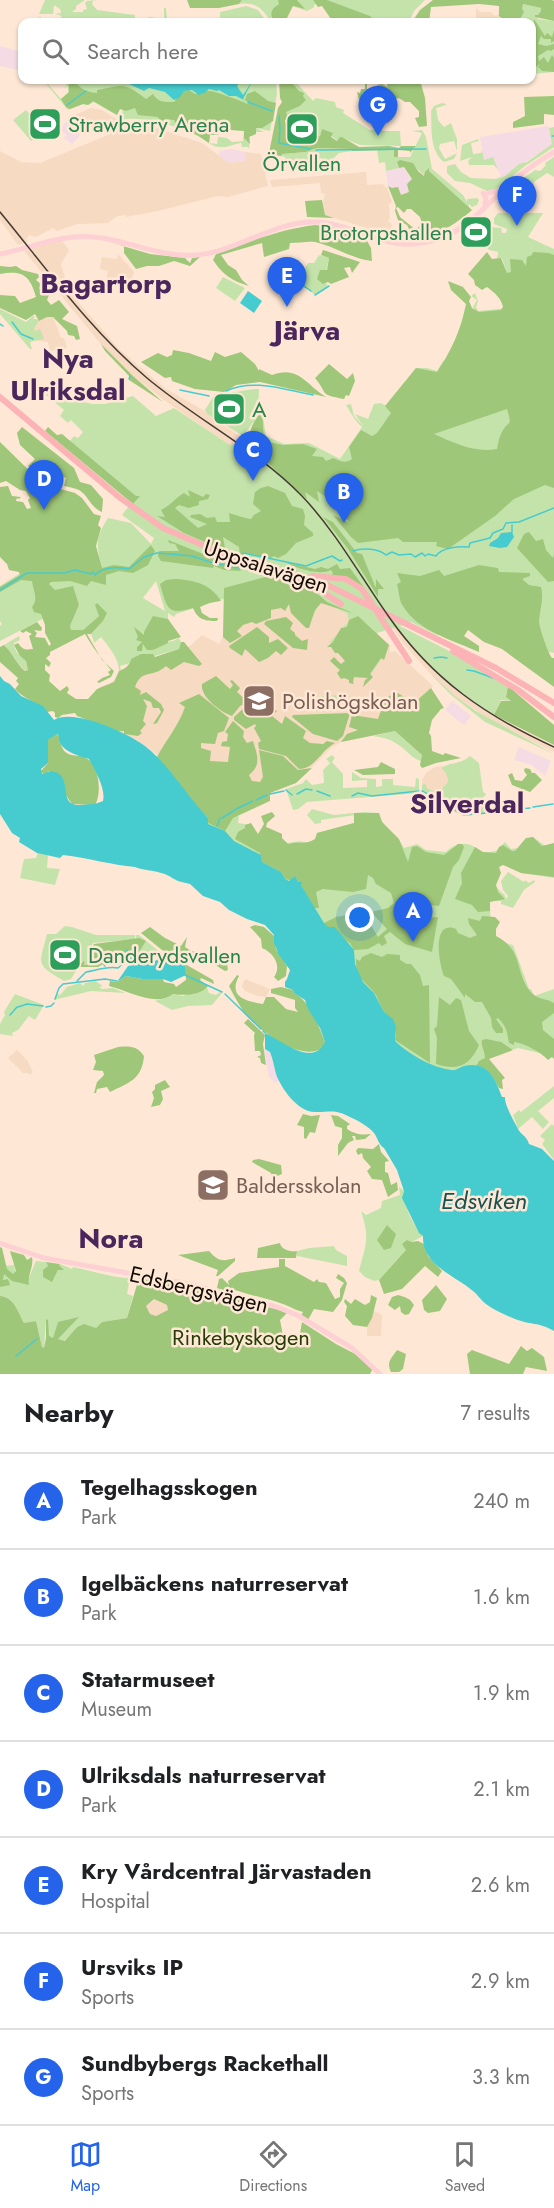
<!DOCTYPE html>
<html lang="en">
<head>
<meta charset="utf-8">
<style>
  body { margin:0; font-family:Jost,sans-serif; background:#f6f6f6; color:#202124 }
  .you { position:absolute; left:360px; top:918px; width:21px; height:21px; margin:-15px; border:4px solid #fff; border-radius:50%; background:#1a73e8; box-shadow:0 0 0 9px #1a73e833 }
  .badge { display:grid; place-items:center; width:39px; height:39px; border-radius:50%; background:#2563eb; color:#fff; font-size:20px; font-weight:700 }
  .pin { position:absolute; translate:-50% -50px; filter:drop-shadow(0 2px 3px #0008) }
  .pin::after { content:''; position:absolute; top:32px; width:21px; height:18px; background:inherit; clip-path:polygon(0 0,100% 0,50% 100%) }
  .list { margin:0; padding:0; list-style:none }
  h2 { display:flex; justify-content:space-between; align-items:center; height:78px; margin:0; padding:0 24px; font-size:26px }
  h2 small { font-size:20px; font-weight:400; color:#757577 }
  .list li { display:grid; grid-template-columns:39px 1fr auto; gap:18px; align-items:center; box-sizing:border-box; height:96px; padding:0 24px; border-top:2px solid #e0e0e0 }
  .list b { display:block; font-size:22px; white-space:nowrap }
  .list p { margin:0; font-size:20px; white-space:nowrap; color:#757577 }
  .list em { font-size:20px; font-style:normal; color:#757577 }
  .icon { flex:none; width:33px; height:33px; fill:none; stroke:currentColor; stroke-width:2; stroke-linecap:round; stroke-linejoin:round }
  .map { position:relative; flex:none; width:554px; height:1374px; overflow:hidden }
  .search { position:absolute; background:#fff; box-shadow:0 2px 4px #0004; left:18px; right:18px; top:18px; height:66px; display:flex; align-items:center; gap:15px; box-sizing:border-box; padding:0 21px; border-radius:12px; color:#757577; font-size:22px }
  .sheet { height:750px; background:#fff }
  nav { display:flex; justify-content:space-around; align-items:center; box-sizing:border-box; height:84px; border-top:2px solid #e0e0e0; background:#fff; font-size:16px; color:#757577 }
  nav a { display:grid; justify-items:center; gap:3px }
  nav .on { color:#2563eb }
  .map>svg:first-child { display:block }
  .commercial { fill:#f4dbe4 }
  .built { fill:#f6dac2 }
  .green { fill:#c4e3ab; fill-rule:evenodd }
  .forest { fill:#9fc779; fill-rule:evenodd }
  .water { fill:#46ccce; fill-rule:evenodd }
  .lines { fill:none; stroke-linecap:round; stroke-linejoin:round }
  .stream { stroke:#46ccce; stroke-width:1.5 }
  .major { stroke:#fdd1d3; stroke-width:5 }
  .highway { stroke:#fbb3b5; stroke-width:6 }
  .rail { stroke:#453a32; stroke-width:1.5 }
  .labels { text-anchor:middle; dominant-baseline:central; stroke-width:5; stroke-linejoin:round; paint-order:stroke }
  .leisure-label { font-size:22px; fill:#27864d; stroke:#fee8d5; text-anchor:start }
  .street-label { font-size:22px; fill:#110a05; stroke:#fee8d5 }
  .education-label { font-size:22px; fill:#785e54; stroke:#fee8d5; text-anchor:start }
  .park-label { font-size:22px; fill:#263e05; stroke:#fee8d5 }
  .water-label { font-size:24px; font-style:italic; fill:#185151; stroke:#fee8d5 }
  .district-label { font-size:28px; font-weight:bold; fill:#4b265d; stroke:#fee8d5 }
</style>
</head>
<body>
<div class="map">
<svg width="554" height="1374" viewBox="0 0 554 1374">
  <rect width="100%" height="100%" fill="#fee8d5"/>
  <g class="commercial">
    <path d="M0,46L22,52V71L0,66Z"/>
    <path d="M70,119L80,133L79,137L72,144L64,138L67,135L62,131L63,125Z"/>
    <path d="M548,126L553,144L504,176L501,177L493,158L484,160L480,137Z"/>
    <path d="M232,149L245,152L246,161L229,163L219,156V151Z"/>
    <path d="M403,167L412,180L409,192L401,195L388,186L386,171Z"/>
    <path d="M452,701L471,716L464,725L445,710Z"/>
    <path d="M519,747L551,761L545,776L532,765L514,760Z"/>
    <path d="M264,1049L270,1052L276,1074L280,1080L275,1083L269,1077Z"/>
  </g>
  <g class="built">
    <path d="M476,8L480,12H491L495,16L499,14L503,19L504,22H483L481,19L476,20Z"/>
    <path d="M91,108L102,110L118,120L99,128L82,123L75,115Z"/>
    <path d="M147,125L202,143L229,163L246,161L245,152L261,154L268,186L228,197L218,196L158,211L126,217V215L117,216L108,223L77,224L57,231L53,228L36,237L29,235L26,239L28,242L18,245L0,220V151L21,162L40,163L125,128Z"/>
    <path d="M366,172L367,185L383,184L388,190L392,202L389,204L390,218L388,221L392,224L389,235L325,215L323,203L325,194L321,193L320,183L272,187L270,180Z"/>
    <path d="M62,241L69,250L61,264L67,285L65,287L119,349L166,389L205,411L207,414L249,442L403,635L437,673L468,698L494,716L554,746V752L493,722L455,696L427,670L403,643L376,605L247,457L164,400L133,376L106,350L24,251L45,244Z"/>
    <path d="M118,254L134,272L130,286L106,281L108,271L100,269L102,257L117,259Z"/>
    <path d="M47,317H53L61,338H64L67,348L50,351L48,342L39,341L34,329L39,321Z"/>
    <path d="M250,581L354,612L390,645V652L395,651L433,686L400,735L395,731L341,742L331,748L296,783L219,811L149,748L125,734L91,719L100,687L111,683L119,675L152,658L190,646L202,635L219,644L223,637L224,615Z"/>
    <path d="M443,766L441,768L446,773L448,780L445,786L433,792L425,786V783L422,785V780L426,773L435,767Z"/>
    <path d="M245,979L270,989L266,997L258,996L245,991L242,986Z"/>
    <path d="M17,1050L27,1060L33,1072L30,1075L28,1073H23L8,1058Z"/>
    <path d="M206,1171H221V1196L200,1202L198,1201L203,1192Z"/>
    <path d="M154,1299L167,1305L168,1310L156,1316L150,1314L146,1306Z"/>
    <path d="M374,1311L382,1315L381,1336H367V1327Z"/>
  </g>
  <g class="green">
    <path d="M45,0H85L76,6V9L72,12H83V10L87,9L85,3L87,1L97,0L93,1L92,4L97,10L135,15V20L148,22L149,17L164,19V8H166L167,19L190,22H39L44,21L42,20L38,22H35L37,18L41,20L39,16L44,20L59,19L62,16L55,14L61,13L60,9L54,5L53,14H39Z"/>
    <path d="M242,0H425L414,11L409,22H373L316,3L313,8L307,11L290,5L269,19C261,7 254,2 239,4Z"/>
    <path d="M523,4L541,8L542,11L537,16L538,19L554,21V72L532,74V65L534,63L533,26L532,22H518Z"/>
    <path d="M246,6L258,10L267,22H194L201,19L220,20V12Z"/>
    <path d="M43,80H46L45,81L61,99L68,93V86L64,88L67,85L60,80H53H276L277,94L270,131L256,128L264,132H256V134L250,136L249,149L248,147H242L241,143C233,144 228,148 219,147C211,146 205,140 198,136C177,126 143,115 120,120L123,110L120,109L117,115L115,114L94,102L88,105L83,104L68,110ZM219,129L244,131L243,141L232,142L227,138L218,137L217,144L209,143L210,135H218Z"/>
    <path d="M294,80L313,101L316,98L335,102L336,107L344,110L343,113L370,130H375V128L384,131H400L401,146L360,145L341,137L338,141L322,129L320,136L296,141L289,137L286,124V111L300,106L306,100L292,83Z"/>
    <path d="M442,103L446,104L448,111L446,105L436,108L438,120L444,127L451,123L457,139V151L454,141L440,144L439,148L445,159L457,153L454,159L444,162C429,150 432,128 431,111L434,106Z"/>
    <path d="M26,110L44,131L31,141L13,120Z"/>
    <path d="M554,127V147L525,166L494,191L489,192L470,183L455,181L447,173V166L455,164L461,172L471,178L495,179L505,176L519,164L527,162L552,144L549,128Z"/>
    <path d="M422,130L426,137L432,169L463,195L467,202V199L477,198L479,200L477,205L472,207L469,204V207L429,171L425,176L415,167L397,163L399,168L386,171L385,162L379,163L377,150H394V157H410L422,133L412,131Z"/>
    <path d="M478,139L479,141L471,143L473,154L481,153L482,150L484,160L493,157L498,170L494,165H469L468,161L472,157L460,161L462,145Z"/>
    <path d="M317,148L351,149L352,151L339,153L330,162L332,167L321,158L300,162L285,159V157L281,156V154L306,152Z"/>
    <path d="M554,157V177L547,173L534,182V196L516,197V200L504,199C509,186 524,178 535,170L540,171L546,165L545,163Z"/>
    <path d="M498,213H543L528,237L554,249V653L545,651L458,619L437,635L411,622L400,626L465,659L508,685L506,697L511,701L501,700L494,716C456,692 423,663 397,627L377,633L382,658L368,678L354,677L347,659L330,642L349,621L347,613L321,602L307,625L292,606L283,603L224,634L226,598L176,614L174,617L168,613V619L160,638L137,640L142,642L137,650H141L143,644L173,641L179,638L181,642L179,649L120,666L121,670L119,671C119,659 109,647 101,637L95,642V644L91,634L103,621L100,615L83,630L71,631L70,626L79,605L77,601L0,641V626L2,624L0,621V586L22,572L101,565C96,543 96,537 108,518L131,523L151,544L154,538L122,515L136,497L70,441L74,436L78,438L83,432L71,420L68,423L60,416L64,410L45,394L46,393L51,397L49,393L92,404H105L133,396L156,416L174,408L230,445L248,438L254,421L243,436L207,414L205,410L215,394C230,395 244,389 259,389L258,412L263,417L266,436L284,444L309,443L340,459L362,427C355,421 351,413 346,405L351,404L354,416L363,426L355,414L368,419L374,404L381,403L386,406L416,368H427L437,371L443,361H446L457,341L465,308L476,311L473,307L477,300L471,296L475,293L478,301L476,307L478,311L508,308L507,273L502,258L497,259L498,252L489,250L479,238L492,227L501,228L502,233H506L507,229L494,224V218ZM156,581L165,611L143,598Z"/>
    <path d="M483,221L487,227L486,230L470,244L463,237Z"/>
    <path d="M319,255L329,258L324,280L328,286L315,295L297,281L308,263H314Z"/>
    <path d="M223,277L245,288L235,301L216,288Z"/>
    <path d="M0,309L26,322L33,316L35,317L29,323L33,319H37L39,321L34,329L35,331L40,329L44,339L30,342L32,349H30L0,314Z"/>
    <path d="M19,636L20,640L14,643C14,651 20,656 26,661L28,670L26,671C16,664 13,653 4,645Z"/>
    <path d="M427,670L455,696L476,711L554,754L485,722L450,694Z"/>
    <path d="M338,695L339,710L314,711L313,697Z"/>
    <path d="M395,731L422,755L421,761C411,758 407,750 397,744C390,739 382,737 373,736Z"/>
    <path d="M332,755L335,758L332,762L343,774V788L367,787V780L352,781V772L361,778L376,779V787L382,786V779H393V785L415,787L416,778L419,779V793L307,802L298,809L293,810L286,789L303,783L306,779L312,785L324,783L323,770L330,763L326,759Z"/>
    <path d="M470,756L479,763L483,792L486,794L482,799L486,814L463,816L431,800L422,808V785L425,783L427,788L433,791C439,791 446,787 448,780L446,773L441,768C450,762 459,765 470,756Z"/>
    <path d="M312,809L334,815L364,812L379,813C382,828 396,832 404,848L417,844L426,850L446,852C456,842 471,840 481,853L496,851L505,842L511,849L518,848L526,839L533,837L554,852V878L521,873L514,867L502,863C497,873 490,881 500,891C506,897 503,891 506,899L508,896L503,890L501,881L508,872L524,882L525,880L529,883L534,880L535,882L524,890L513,908L501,904V901H490L491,939L513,945L529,989H531L534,996L554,989V1050L539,1053L518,1048L486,1058L491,1064L448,1078L387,1048L196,827L234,810L239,817L238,823L251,825L255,835L264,831L267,827L282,834V840L288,843L300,841L307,843L315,840L317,833L354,823L355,815L321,820V823L315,824L307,815Z"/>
    <path d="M38,852L48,855L47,868L60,869L55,885L20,878L24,859L36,858Z"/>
    <path d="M65,926L72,927L96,935H135V939L93,943L87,953L102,960L97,964L84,966L85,962L82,961L71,979L64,981C35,964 39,965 47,934H56Z"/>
    <path d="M136,935H139L161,953C154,961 143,960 133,961L145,941L136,939Z"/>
    <path d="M95,981L103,986L99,987L102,989L113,988L125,993L91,991L54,1000L57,994L60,995L67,987L80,983L83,986L85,983Z"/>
    <path d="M207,987L209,993L216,995L220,992L222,993L212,1005L188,1006L172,1010L155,1001L169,997L173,994L183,996Z"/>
    <path d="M15,994L44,1005L35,1020L29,1016L18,1030L12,1033L13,1036L0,1034V1024L5,1015L4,1012Z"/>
    <path d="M554,1086V1098L538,1111L549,1122L543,1129L532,1117L518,1129L513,1115L519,1110L521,1112Z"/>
    <path d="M552,1124L554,1126V1160L542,1144L545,1140L540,1136Z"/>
    <path d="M399,1187L404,1191C401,1202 415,1228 423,1236L412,1242L407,1240L406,1250L379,1280L374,1281L365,1277L359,1271C366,1243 370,1239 361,1211L366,1215L381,1208L382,1201L400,1195Z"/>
    <path d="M334,1246L336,1250L347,1256V1266L297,1256V1251L309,1248Z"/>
    <path d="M36,1261L46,1262L54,1278L58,1270L63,1269L59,1265L60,1264L72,1269L73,1267C88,1270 118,1279 130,1278L127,1294L133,1296L127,1318L102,1322L96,1328L77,1327L66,1341L49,1337L46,1319L44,1349L42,1347L36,1321L24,1323C18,1312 14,1297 0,1296V1287L7,1285L2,1277L4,1273V1266L14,1265L16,1274L29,1284L28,1280Z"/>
  </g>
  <g class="forest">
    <path d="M187,0H242L239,4L219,8H190Z"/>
    <path d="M278,0H297L305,9L293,6L285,22H271L269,19L272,18C270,11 273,8 279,4Z"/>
    <path d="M313,0H327L370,16L373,19L366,22H327L331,19L322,6L318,7Z"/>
    <path d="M433,0H552L554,1V21L535,17V15H538L541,11V8L523,4L522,9L524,12L518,22H504L503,19L499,16V6L479,4L431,7L429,22H412L420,10Z"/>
    <path d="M534,19L545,36L547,33L552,37L554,30V41L551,43V39H544L541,36L538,44L546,46L554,44V49L551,51L548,50L538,56L539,61L544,57L548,63L552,55L554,58V72L542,71L538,67L540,64L533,69L532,66L534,63Z"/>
    <path d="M53,80H74C80,89 86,92 97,93V90C125,85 123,82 146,99L153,94C158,103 166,102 174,102L183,91L189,90L195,94C200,93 207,91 210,91C214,91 245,102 247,104L248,102L245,100L247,94L255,91L268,101L276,103L273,121L262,128H256V134L249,137L250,144L244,138V131L219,129L218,135H210L209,143L197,135L179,129L174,120L165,119L161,122L158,117L138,115L135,108L126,111L120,109L117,115L93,101L88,105L83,104L70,109L66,107L61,99L69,92V85L66,80Z"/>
    <path d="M279,80H293V84L299,91L304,93L303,96L306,100L300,106L286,112L288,118L285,120L289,137L296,141L320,136L322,129L333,133L331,137L337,141L340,137H342L359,147L389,146L399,148L401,146H416L410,153V151L398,150V157H394V150L352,151L351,149L317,148L306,152L282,154L281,156L273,155L272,159L268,158L278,108L282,102L280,98Z"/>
    <path d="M385,80H420L425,98L427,126L419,127L415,118L419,117V111L410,102H405L399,98L395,99L393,93L388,94V99L386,101L378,96L375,90L377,85L382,84L388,87Z"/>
    <path d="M365,83H367V89L362,94L366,99L369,97L380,107L382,104L385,106L384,108L390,114L387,113V118L385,119L382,111L377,112L372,106L369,107L367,103L359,100L357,92L360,93L361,89H365Z"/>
    <path d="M554,96V115L544,114V124L513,128V122L525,116L524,97Z"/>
    <path d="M400,160L413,163L418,171L424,176L425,172L429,168V171L472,210C460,221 428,243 413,237L407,225L398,220L395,211L396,206L388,186L392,188L398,187L401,195L409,192L407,184L412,179L404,167L399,168L397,162ZM398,207L404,213L407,209H411L420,217L422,223L416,230L400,217L396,208Z"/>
    <path d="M322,200L325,215L334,218L307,217L305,201Z"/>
    <path d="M315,225L332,227L366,239L371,248L372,261C352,259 334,246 315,242C307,241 299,243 290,243L289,249L264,257L262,243L221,255L228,265L236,270L242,280L249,286C232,281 223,275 213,260L216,254C248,242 281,229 315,225Z"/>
    <path d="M106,241L150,254L185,258L190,263L192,258L200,257L190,266L174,261L159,266H147L136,269L124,253V246Z"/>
    <path d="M323,250L360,262L352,273L350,267L344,268L349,277L331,284L328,282L323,284L317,279L320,270H327L329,258L321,255Z"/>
    <path d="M487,252L492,259L501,258L507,273L511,272L510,259L522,260L526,266L527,257L532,255L533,252L549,253L554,255V488L545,485L514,499L495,516L448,549L436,546L437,542H403L398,538L358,543L351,537L333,515L350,523L329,499L317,491L319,502L305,492L307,499L275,470L248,440L252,426L262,409L264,441L283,445L303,444L317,449L312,456L323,457L326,461L333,458C340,461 345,464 352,459L349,447L361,430L372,436L377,433L391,413L385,406L416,368L437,372C450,353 462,328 466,304L451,290L448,281L463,287L471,297L469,301L472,308L479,312L501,310L503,307C501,298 495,293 487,287L482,290L475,285L474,280L468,274ZM507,409C513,429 508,419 502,432C499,437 498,444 497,449C475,453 454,443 434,434Z"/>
    <path d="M0,266L10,267L16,266L22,270L38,274L39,277L36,280L42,285L39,288L42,291L48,287L51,290L47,300L51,305L59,300L69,312L62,319L77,326L80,339L76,340L74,336L68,335L67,331L53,317H47L39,321L35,314L26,320L0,308V295L15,296L20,303L36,297C30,275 22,270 0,274Z"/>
    <path d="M101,344L133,376L163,402L129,380L130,377L105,351Z"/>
    <path d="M173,350L189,353L211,361L215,352L225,357L241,352L255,364L259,371V369L272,375C299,365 306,385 326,397L260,382L236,385L224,392L195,389L172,381L171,377L165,378L141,362L158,353L167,357L172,355Z"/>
    <path d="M329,364L347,379L353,373L355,381L349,396L346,395L344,399C318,394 329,395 315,378Z"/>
    <path d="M22,427L74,468L80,482L91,485L103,499L102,512C90,507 89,496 79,490C75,488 69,487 64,486L66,478L48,472L45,479L28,466L35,459L20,445L17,433Z"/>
    <path d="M48,427L57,435L62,434L136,496H140L133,504L45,431Z"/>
    <path d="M0,442L43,484L75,493L82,498L94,514L101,516L98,525L101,528L96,546L102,568L114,565L129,567L151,545L155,551L148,565L133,573L119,571L106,575V585L91,581L87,586L70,581L51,582L49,584L55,590L73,586L79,605L70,626L71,630H83L99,616L95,605L97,603L107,613L103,621L91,634H87L102,660L114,671L111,677L99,683L97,682L102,678L110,675L108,672L111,670C101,658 93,648 85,634L50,652V655L46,658L51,663L49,667L45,664V670L50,675L49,681L60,691L67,686L69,689L67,693L76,699H88L97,689L114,682L119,671C124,669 130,666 131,659L141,654H153L155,657L179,649L181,642H184L202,664L199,666L184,662L171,670L166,666C152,679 142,668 135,687L141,691L140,695L146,692L161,704L164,710L157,723L153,724L161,712L159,708H153L151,702L143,699L147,706L143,721L146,724L140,731L142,733L138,736L124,734V731H118L77,716L75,713L62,715L58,718L55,717V713L53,711L47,712C37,702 24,699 15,689L19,684L16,681L18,678L0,662V647L4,645C13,653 16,664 25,671L28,670L26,661L20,656L14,645L18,643C23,650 25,650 33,649L29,636L32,634L26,631L23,633L20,631L37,622L42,628L41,631L34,630L37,633L35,637L45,638L49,646L51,644L45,633V625L41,614L34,612L32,607C39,598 33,591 32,581L21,580L0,592V587L20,575L19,572L9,570L7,564L0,557V487L8,486L12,496L21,497L19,499L17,498L16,501L23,502L27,509L31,508L28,500L30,498L26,491L20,490L6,481L0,483Z"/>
    <path d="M268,486L285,493L292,506L303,509L305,516L304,525L313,533V536L296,543L286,554L278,558L274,556L271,558L245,553L243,556L240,555L239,547L223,537L225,548H219L184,533L157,516L165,517L161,510C170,506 175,498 184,493L190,497L188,490L203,497L206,494L210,495L208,499L199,501V505L189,508L179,505L175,508L198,528L207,524L190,517L191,515L200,514L207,518L215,517L217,522H230L229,513C231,514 249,519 251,519L254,515L261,511L253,504L255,492L261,488Z"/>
    <path d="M323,517L333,522L357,553L362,554L375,586L376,587V579L384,589H378V597L348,549Z"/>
    <path d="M529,532L536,541L543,539L546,550L553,558L554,554V581L548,582L517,548L524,534Z"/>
    <path d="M168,540L216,559L238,564L241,571L224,570L214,566L213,568L161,561L158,556L159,551H179L175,544L169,543Z"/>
    <path d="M285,562L315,569L321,567L328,569L337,564L340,569L350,568L365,589L331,576L333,573L331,570C318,576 296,568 285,562Z"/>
    <path d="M479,565L498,568L499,572L530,573V576L522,579L529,585L541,587C544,600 540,609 539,621C539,627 548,653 552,658H554V687L502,649L484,642L468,630L464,636L479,646V652C455,641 417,631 403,606C399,601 399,591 397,584L401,582L397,573L420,576L439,570L444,576Z"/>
    <path d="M269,576L305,587L319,595L327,602L355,614L321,603L315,610L309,628H306L291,613L289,604L285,611L281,608L271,610V618L256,624L252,622L243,625L237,631L242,636L230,643L223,637L224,588Z"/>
    <path d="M175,579C194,580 211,584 221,601L209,603L200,607L202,613L210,618H218L217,621C205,621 198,620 193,608C167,616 167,608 160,584L166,580Z"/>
    <path d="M153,616L168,619L181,637L168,641V643L153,650H147L143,644L142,651H137V647L142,642L136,640L138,637L134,627L144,635V632Z"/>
    <path d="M358,616L389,645L384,660L381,658L370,674L373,677L363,687L365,680L368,678L354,677L353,682L354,684L349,683V680L344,678L341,679L337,673L340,670L330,661L334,657L341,664L345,661L338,653H335L331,647H327L333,642L341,628L347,627L349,620Z"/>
    <path d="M286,617L293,623L290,629L295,633V635L302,641L308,639L307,650L293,648L264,624L266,621Z"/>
    <path d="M257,627L269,637V643L278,639L288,648L281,655L276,651L268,658L259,662L245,649L242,656L230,648L229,646Z"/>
    <path d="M216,676L230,689L233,685L230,681L232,680L240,688L237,692L248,702L240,706L232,716C221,712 200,697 202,684Z"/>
    <path d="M508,686L554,725V745L494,715L501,701H511L506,697Z"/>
    <path d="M431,688L444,708L441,709L432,720L429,733L431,736L432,751L443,755L445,753L461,758L436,763L422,768L420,765L422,755L395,731L341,742L347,734L358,730L349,727L352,715L378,719L385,699L396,692L414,703Z"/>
    <path d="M199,694L229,718L224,731L218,733L215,744L201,743V748L211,751L210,761L228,762L230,747L221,746L222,742L227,741L228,734L225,732L233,721L244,731L243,737L247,743L253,741C257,754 262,765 249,775L252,781L260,782L263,777L259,750L283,756L298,770L312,768L296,783L270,793V801L233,818L225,831L208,823V818L190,800L157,757C166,740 179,725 185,707L179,703Z"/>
    <path d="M255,698L257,700L253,704L264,711L266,705L277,711L272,716L282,724L285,716L306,731L303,738L310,743L323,744L327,741L335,743C321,750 315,769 299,769L286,756L259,749L258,743L261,741L254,728L256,726L255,724L246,729L234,720V717Z"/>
    <path d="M350,713L343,736L337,741L313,734L292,717L293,715Z"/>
    <path d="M56,734L59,736C63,764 77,750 89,760C99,768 102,794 95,805L72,804L49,771L44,774L40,772L48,763V740Z"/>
    <path d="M381,762L395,769V774L363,775L354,770L378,767Z"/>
    <path d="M525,768L530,769L532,773H535L542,780L530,792L512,785L508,775L512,773L515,780L522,781L527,775L524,771Z"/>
    <path d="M272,812L275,816L267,823L266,827L282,834V838L288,844C298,841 306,845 315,839L317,833L354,823V813H379L382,822L399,839L408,862L412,847L417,846L426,852L444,855L458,844H462L464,847L459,860L453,867L439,906L420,904L427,918L438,917L432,952L405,944L390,932L384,936L387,943L382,946L379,943L368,949L354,950L350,943L325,926L324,923L336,917L363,912L378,937L387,929L371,912L388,908L394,903L391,893L376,884L373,878L368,875L366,889L353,892L323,889L316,892L319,908H314L299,882L285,879L281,872L262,862L260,853L235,839L238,832L245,828V825L251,823L258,834L264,824L261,816Z"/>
    <path d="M533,837L542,846L554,843V877L521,873L503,865L499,867L501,873L496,885L498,892L505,899L490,902V911L478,912L472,905L455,899L462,883L461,873L475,847L483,852L496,853L499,847L503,845L512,851H515L526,838Z"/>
    <path d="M482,916L495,917L500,922L496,929V936C502,939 507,943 511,948C521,961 519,982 533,994C538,999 548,999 554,1003V1013L542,1022L543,1030L554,1039V1059L552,1057L548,1060C541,1052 524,1043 514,1042V1045L509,1043C507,1032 507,1027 498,1018L496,1019L503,1029V1033H496L492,1027L491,1018L482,1002H475L465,994V998L451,979L444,976C439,964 431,919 456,929L458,933L470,938L477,935L469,924L468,918L480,921Z"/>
    <path d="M255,925L264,927L274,936L276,949L287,966L286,976L278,981L274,977C282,966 274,953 262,948L261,939L250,927Z"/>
    <path d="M150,927L165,938L181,946L187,937L185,947L191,951L215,956L227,964L228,970L225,971C214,964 203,957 190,957L189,961L162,950L141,933Z"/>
    <path d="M139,938L146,941L133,961H125V956L122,951L117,952L111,963H105L98,967H79L83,961L85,962L84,965L97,964L102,960L94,958L88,953L94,944Z"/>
    <path d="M371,953L382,957L387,954L400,955V960L407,964H411L420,975L423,986L429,985L430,1063L395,1040C399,1026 391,1022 384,1012C381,1007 379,1001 376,995C368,983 355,979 356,959L360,961L362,957Z"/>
    <path d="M185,964L213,980L214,984L201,978L200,980L208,986C201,995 184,996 173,994C156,1008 127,990 109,986L110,981L117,982L126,976L142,979H163L164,982L174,984L176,987L186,980Z"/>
    <path d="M237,975L239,976C228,997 245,1001 263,1004L266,997H274L286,1009L298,1012L295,1008V1000L271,993V989L281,987L293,990L294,993C311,1002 318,1025 325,1042L323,1048C300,1063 257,1029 243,1011C238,1003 233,994 229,986Z"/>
    <path d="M439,997L450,1005L456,998L461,1000L469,1031L479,1045C470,1066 457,1071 436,1064L437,1038L434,1029L437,1026Z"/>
    <path d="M248,1019L265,1035L263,1044L266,1065L261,1063L260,1058L257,1057L261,1055L260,1051H255L254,1035L255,1033L244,1023Z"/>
    <path d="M486,1039L501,1042L513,1050L489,1059L505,1078L502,1080L503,1089L499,1088C493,1077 489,1068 476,1066L479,1061L485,1058C485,1051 481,1047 482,1040Z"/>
    <path d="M118,1047C130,1046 137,1046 144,1056C142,1080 128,1083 110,1092L107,1087L97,1089L96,1093H94L97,1082L104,1075L103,1071L93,1070L96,1062L94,1055Z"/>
    <path d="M165,1080L170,1087L161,1091L163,1099L160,1105L151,1107L154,1098L152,1092L155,1089V1085Z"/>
    <path d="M303,1114L311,1116L320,1115L315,1133L310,1132L306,1139L304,1138V1127L297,1125Z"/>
    <path d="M331,1115L338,1116L350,1124L347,1126V1129C356,1135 363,1135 371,1134L365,1139L356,1140L355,1136H352L354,1140L348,1143L338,1156V1145L342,1138V1128L335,1126Z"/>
    <path d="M379,1144L381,1152L389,1161L385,1162V1172L388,1173L391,1185L397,1182L398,1190L388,1197L382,1180L372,1179L367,1171L371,1167L363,1158L362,1153L358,1155L356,1151L358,1148L373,1149Z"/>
    <path d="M259,1159L281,1165L282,1174L273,1178L271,1173L252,1162L253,1160Z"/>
    <path d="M387,1225L396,1234L391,1248L384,1250L377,1240Z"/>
    <path d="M407,1240L412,1242L418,1241L424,1244L428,1256L442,1271L438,1277L425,1266L402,1289L384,1294L379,1280L406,1250L402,1244Z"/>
    <path d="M280,1243C281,1250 291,1252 297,1251L296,1258H257L258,1248Z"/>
    <path d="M0,1247L2,1248L7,1269L13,1274L16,1271L10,1251L24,1255L27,1260L32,1257C34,1267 27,1275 29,1285L12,1281L4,1274L3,1280L8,1279L10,1285L0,1287Z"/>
    <path d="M209,1251C218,1261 222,1262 235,1258V1261L218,1276H216L218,1270L178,1255Z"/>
    <path d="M279,1259H285V1266L314,1282L317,1279L319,1282L326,1283L335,1299L340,1297V1289L344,1283L336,1278L338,1274L344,1278L347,1283L342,1300L333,1312L314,1309L308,1320L301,1316L303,1312C294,1310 288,1305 280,1303C262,1297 244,1294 227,1287L226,1291L217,1288L219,1279L222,1278L229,1285L228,1281L239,1273L279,1267Z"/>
    <path d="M46,1262L60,1264L59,1265L64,1270H58L52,1282L43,1277V1270L48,1266Z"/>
    <path d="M139,1278L205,1291L204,1298L213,1299L215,1293L262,1304L287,1313L280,1320L284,1341L291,1335L299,1339L302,1322L336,1344L359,1356L373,1368L370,1374H0V1296C14,1297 18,1312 24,1323L36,1321L42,1347L44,1348L46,1338V1319L48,1320L49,1336L53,1338L58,1322L79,1317L58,1339L65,1341L77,1327L84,1324L96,1328L102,1322L127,1318ZM154,1299L167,1305L168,1310L156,1316L150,1314L146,1306Z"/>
    <path d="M436,1285L447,1299L440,1311L428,1313L424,1310L422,1300Z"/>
    <path d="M371,1295L377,1298L372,1318L367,1327L353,1325L345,1316L347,1306L344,1302L345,1299L351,1304L355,1299L365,1305L370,1302Z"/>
    <path d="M398,1295C405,1297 410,1298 414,1305L409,1314L405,1315L401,1312L400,1306L395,1310L388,1305L392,1297Z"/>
    <path d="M521,1346L527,1351L532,1348L544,1357L547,1371L526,1367L523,1374H470L467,1354L472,1350L509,1364Z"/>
    <path d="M397,1350L406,1354L403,1369L399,1372H391C386,1361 392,1358 397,1350Z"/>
  </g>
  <g class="water">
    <path d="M125,80H241L237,86L243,95L253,80L243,99L248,102L236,96H229L219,90L217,91L209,89L206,92L199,95L192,90L184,91L179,98L174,100L165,92L149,88L144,91L125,82Z"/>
    <path d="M248,291L262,301L254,313L240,303Z"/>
    <path d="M512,532L514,537L507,547L500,548L489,546L490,543L498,538L501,533Z"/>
    <path d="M0,676L4,681L10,684L21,696L43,706L54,720C73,707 135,735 151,751C173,771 188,797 208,818V824L225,831L234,841L261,855L262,862L281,872L285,879L289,881L295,876L298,882H302L301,885L324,923L328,927H335L354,950L355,964L363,982L374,993L384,1012L393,1019L396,1027L395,1041C410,1055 431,1067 451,1070C456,1071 460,1067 464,1066C488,1061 495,1078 502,1097H505C504,1104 514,1121 518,1129C521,1135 527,1136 529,1144L542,1149L554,1161V1331C539,1322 530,1325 515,1319C505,1315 494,1310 486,1304C481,1300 477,1294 473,1291C454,1275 422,1265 423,1236L419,1233L402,1198L404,1191L397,1170L384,1148C378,1144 378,1138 374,1133C369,1127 359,1121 352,1118C335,1109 333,1112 316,1112C298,1113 281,1088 276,1074C274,1067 273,1059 270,1052L265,1049V1033C281,1040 313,1068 325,1042L320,1028L308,1009L305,1000L294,993L293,990L285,987V982L287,979L290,970L279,955L274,943V935L265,925L247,919L229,910L220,902L203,896L190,884C178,881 179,882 169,876C158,870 144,871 135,867C112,865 88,858 63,855L60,858L37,853L19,842L20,838L12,833L0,814ZM57,734L59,736C57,750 78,756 89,759C95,770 106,789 103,801C94,805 89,804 80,805C57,806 73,777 55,772C50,770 46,773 42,774L41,769L48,763V740Z"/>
    <path d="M162,957L185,964L186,975L171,982L163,979H142L126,976L117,982L128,966L146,962L155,964V961Z"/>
  </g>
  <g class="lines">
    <g class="stream">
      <path d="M248,102L272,111"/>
      <path d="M67,105L86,91"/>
      <path d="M279,116L280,129L279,143L310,149"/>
      <path d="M552,136H554"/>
      <path d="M316,150L426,149"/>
      <path d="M298,282L311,291"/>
      <path d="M315,295L329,286"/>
      <path d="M12,322L21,334L33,339"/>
      <path d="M0,324L3,326"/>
      <path d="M129,379L130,376"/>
      <path d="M180,390L209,396"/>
      <path d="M226,391C253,378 285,390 313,395"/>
      <path d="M512,525V532"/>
      <path d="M353,551C363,547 379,549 386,555L392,552L399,555L411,554L415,557L422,553L425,556L428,554L436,556C442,547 460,546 469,547L470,543L490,538L493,533L503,529L506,523L519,522L554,508"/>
      <path d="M158,553L192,556L213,563L238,568"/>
      <path d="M243,553L306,566L332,556L340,561L342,560"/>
      <path d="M0,590L27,573H65L75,570L91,574L93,572L95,575C103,566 118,567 129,569L144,557L157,553"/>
      <path d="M434,658L441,657L447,658"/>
      <path d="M467,670L474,671L493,678"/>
      <path d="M286,790L292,795"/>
      <path d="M317,791L330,796"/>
      <path d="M422,791L433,797"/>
      <path d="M270,794L284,791"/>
      <path d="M297,794L306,789L312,790"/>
      <path d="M352,796L358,793L372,796L419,791"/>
      <path d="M434,798L464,815L486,813"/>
      <path d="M256,800L267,795"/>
      <path d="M533,807L553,804"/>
      <path d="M236,809L253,801"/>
      <path d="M499,811L530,808"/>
      <path d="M487,813L497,811"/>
      <path d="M222,818L235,810"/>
      <path d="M217,826L220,818"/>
      <path d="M123,960L127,950"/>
      <path d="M93,964L102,962L105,966"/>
      <path d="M185,975L222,992"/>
      <path d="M77,981L86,972C97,970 107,966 118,968C124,962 136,954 144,957L146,962"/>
      <path d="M225,994L261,1029"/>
      <path d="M55,999L59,988L63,984L105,979L117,981"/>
      <path d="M18,1007L27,1004L43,1006"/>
      <path d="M46,1007L51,1006L54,1003"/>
      <path d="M10,1015L17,1007"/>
      <path d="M263,1031L265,1033"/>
      <path d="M16,1356L37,1339"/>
    </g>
    <g class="major">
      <path d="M483,193L486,199L485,203"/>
      <path d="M488,193L497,191"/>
      <path d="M406,242L410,235L417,241"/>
      <path d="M0,254C32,248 60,234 94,237C128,240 161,258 196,255C236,252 275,221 314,222C360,223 386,257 438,239C467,230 485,206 506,187C521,173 537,162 554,152"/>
      <path d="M0,1243L44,1258L189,1284L277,1307L297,1315L352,1348L380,1374"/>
    </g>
    <g class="highway">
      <path d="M0,397L119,497L163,528L219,552L321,582L496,668L554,703"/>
      <path d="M288,575L315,587L341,604"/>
      <path d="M312,576L346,579L362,589L409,661"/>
      <path d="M453,651L518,690L554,717"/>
    </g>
    <path class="rail" d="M0,212C47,269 91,331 147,378C197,420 256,449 302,496C337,533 360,576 389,617C433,680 486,716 554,747"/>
  </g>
  <defs>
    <symbol id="stadium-square" viewBox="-11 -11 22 22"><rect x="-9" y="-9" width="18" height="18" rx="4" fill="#2e9e5b" stroke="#fee8d5"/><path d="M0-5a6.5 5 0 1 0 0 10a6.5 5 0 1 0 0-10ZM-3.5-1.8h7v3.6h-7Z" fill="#fff"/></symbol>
    <symbol id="university-square" viewBox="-11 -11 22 22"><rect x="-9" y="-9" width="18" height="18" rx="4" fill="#8d6e63" stroke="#fee8d5"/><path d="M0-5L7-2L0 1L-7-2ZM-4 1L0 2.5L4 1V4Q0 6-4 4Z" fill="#fff"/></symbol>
    <symbol id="school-square" viewBox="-11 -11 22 22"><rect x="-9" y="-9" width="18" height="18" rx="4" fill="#8d6e63" stroke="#fee8d5"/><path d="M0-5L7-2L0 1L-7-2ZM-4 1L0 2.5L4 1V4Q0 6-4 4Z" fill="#fff"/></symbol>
  </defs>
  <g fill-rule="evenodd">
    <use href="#stadium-square" x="26" y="105" width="38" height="38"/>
    <use href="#stadium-square" x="283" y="110" width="38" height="38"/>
    <use href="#stadium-square" x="457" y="213" width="38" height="38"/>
    <use href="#stadium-square" x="210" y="390" width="38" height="38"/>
    <use href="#university-square" x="240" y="682" width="38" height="38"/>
    <use href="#stadium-square" x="46" y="936" width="38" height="38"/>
    <use href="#school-square" x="194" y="1166" width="38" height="38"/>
  </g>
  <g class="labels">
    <g class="leisure-label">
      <text x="68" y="124">Strawberry Arena</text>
      <text x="302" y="163" text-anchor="middle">Örvallen</text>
      <text x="453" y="232" text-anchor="end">Brotorpshallen</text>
      <text x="252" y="409">A</text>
      <text x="88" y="955">Danderydsvallen</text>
    </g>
    <g class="street-label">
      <text transform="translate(266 566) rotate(18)">Uppsalavägen</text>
      <text transform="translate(199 1289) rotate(13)">Edsbergsvägen</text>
    </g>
    <g class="education-label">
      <text x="282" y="701">Polishögskolan</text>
      <text x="236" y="1185">Baldersskolan</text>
    </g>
    <g class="park-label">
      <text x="241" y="1337">Rinkebyskogen</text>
    </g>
    <g class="water-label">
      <text x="484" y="1200">Edsviken</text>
    </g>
    <g class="district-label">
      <text x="106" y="283">Bagartorp</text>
      <text x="307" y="330">Järva</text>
      <text x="68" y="358">Nya<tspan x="68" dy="32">Ulriksdal</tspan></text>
      <text x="467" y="803">Silverdal</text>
      <text x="111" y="1238">Nora</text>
    </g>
  </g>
</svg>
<div class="you"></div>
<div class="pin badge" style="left:413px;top:942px">A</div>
<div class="pin badge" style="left:344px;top:523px">B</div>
<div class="pin badge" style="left:253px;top:481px">C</div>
<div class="pin badge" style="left:44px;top:510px">D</div>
<div class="pin badge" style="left:287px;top:307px">E</div>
<div class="pin badge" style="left:517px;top:226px">F</div>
<div class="pin badge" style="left:378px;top:136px">G</div>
<div class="search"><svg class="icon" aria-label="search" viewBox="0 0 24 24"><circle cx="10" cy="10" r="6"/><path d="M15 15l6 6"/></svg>Search here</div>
</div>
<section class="sheet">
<h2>Nearby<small>7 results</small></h2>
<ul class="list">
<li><span class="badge">A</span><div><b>Tegelhagsskogen</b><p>Park</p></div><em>240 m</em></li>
<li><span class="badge">B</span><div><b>Igelbäckens naturreservat</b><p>Park</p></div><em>1.6 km</em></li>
<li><span class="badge">C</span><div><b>Statarmuseet</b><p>Museum</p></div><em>1.9 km</em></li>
<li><span class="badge">D</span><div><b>Ulriksdals naturreservat</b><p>Park</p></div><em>2.1 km</em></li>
<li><span class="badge">E</span><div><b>Kry Vårdcentral Järvastaden</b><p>Hospital</p></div><em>2.6 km</em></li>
<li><span class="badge">F</span><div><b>Ursviks IP</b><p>Sports</p></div><em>2.9 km</em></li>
<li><span class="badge">G</span><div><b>Sundbybergs Rackethall</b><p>Sports</p></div><em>3.3 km</em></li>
</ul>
</section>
<nav>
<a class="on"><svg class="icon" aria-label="map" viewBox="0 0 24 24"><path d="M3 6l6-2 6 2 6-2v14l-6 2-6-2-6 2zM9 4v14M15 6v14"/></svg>Map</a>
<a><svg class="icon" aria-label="directions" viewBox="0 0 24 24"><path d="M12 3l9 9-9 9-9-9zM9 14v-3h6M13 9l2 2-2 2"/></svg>Directions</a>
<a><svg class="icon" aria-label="saved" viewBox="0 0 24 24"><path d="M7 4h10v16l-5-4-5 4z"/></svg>Saved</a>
</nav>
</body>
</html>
